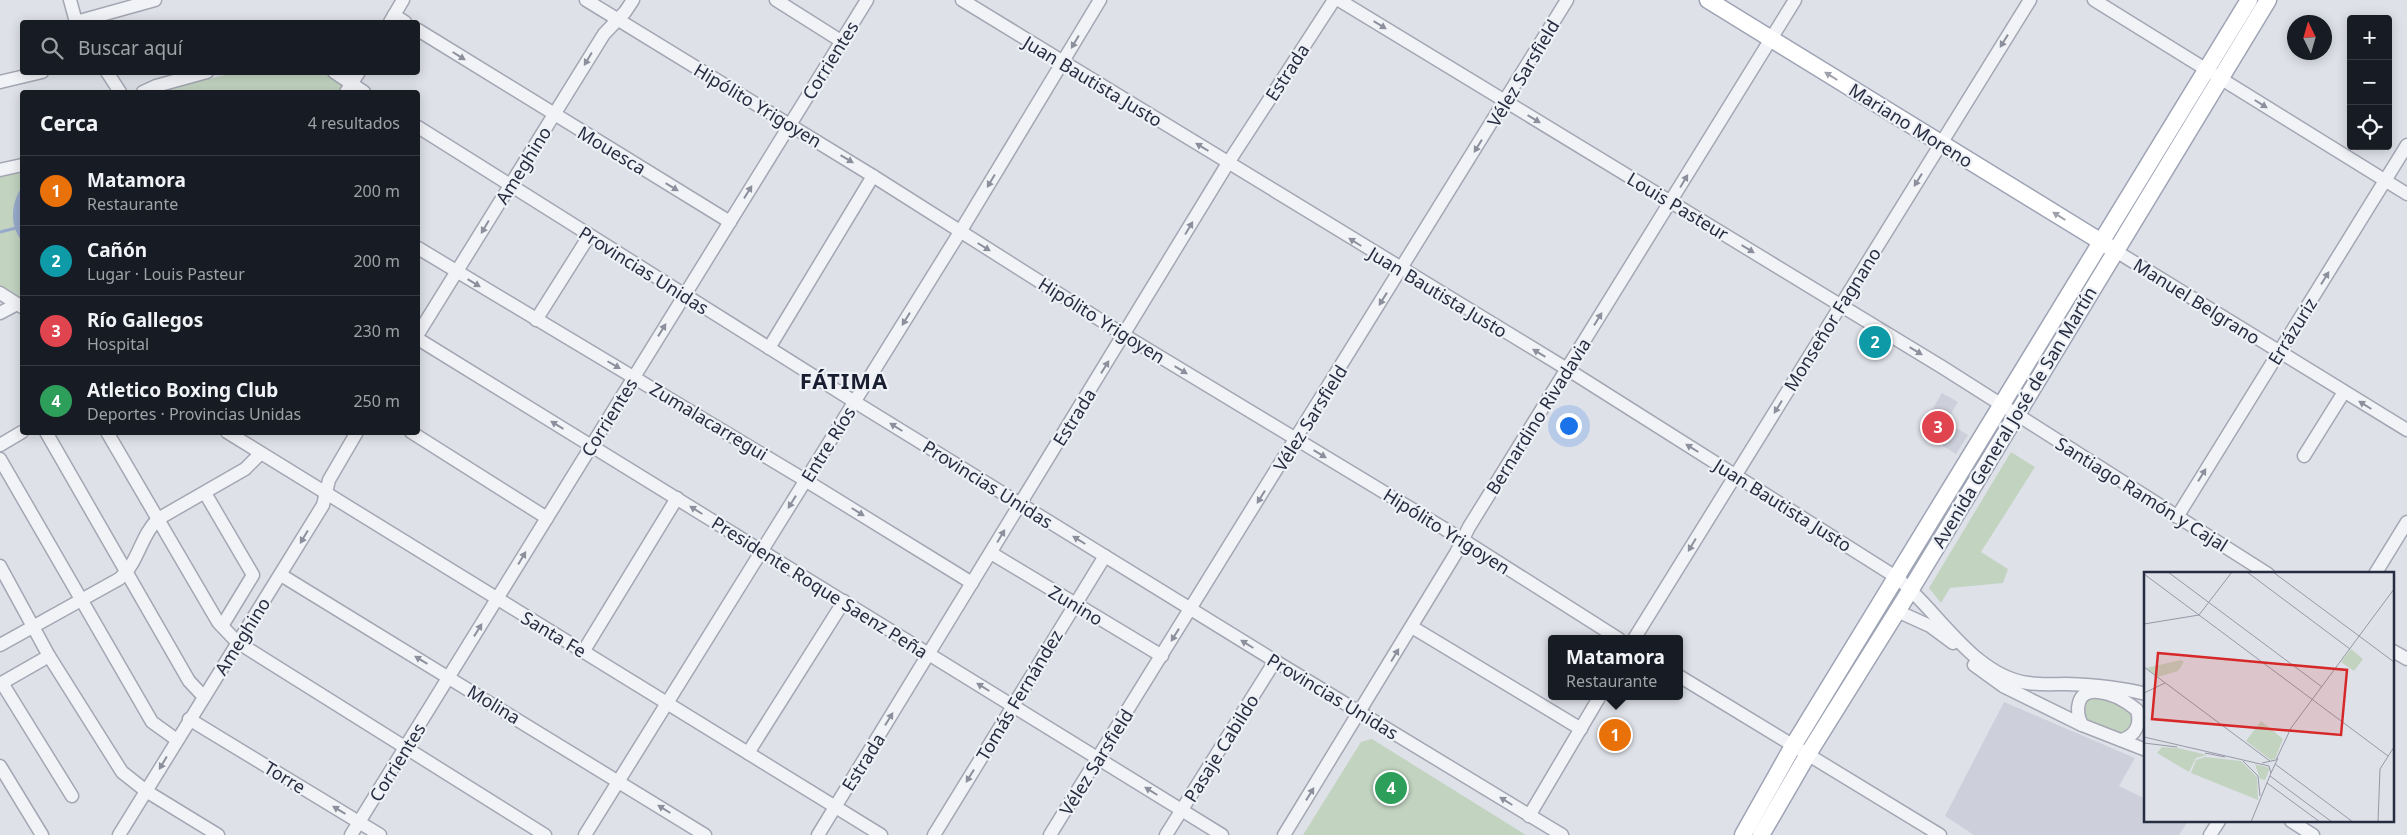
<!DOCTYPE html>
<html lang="es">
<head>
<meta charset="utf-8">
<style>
  body { margin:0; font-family:"Noto Sans",sans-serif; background:#242831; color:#f1f3f6 }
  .controls { position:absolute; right:15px; top:15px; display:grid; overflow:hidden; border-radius:5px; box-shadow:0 2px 12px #0003 }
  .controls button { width:45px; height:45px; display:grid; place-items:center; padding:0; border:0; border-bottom:1px solid #363941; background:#171b24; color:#f1f3f6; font:25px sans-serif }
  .compass { position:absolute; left:2287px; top:15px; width:45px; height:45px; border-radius:50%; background:#171b24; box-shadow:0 2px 12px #0003; rotate:355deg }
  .you { position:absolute; left:1568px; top:425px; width:18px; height:18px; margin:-12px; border:4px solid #fff; border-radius:50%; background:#1a73e8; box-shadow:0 0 0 8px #1a73e833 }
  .badge { display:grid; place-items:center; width:32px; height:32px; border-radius:50%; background:#0b8043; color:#fff; font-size:16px; font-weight:700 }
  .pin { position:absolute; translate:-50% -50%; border:2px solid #fff; box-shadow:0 1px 5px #0006 }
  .popup { position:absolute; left:1548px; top:635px; width:135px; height:65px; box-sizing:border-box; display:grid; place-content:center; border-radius:5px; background:#171b24; filter:drop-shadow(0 1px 4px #0005); font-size:16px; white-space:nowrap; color:#9ea1a6 }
  .popup b { font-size:19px; color:#f1f3f6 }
  .popup::after { content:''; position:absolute; left:50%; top:100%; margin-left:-10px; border:10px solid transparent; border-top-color:#171b24 }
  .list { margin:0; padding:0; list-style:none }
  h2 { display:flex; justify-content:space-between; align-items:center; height:65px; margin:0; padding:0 20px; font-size:21px }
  h2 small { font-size:16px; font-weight:400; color:#9ea1a6 }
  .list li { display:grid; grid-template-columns:32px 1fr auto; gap:15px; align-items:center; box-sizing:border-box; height:70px; padding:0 20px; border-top:1px solid #363941 }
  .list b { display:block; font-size:19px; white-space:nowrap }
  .list p { margin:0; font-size:16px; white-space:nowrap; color:#9ea1a6 }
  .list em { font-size:16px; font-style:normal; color:#9ea1a6 }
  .icon { flex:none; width:28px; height:28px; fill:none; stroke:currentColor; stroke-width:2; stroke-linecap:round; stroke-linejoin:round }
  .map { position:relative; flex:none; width:2407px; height:835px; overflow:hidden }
  .search { position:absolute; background:#171b24; box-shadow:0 2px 12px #0003; left:20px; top:20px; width:400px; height:55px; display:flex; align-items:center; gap:12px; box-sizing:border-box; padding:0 18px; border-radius:5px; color:#9ea1a6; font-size:19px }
  .panel { position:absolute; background:#171b24; box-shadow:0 2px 12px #0003; left:20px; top:90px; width:400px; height:345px; border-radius:5px }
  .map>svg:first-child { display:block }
  .built { fill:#cdd0db }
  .green { fill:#c2d3c0 }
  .water { fill:#98aacb }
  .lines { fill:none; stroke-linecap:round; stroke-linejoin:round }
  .stream { stroke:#98aacb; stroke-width:3 }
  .minor-casing { stroke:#a4a7b3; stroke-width:15 }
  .major-casing { stroke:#9ea4b5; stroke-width:19 }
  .minor { stroke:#f2f3f7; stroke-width:12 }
  .major { stroke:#fff; stroke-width:16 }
  .oneway { fill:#8c909c }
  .oneway2 { fill:#9ea0aa }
  .labels { text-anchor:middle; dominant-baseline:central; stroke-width:4.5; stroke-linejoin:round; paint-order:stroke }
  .street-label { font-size:18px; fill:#272d41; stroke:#eef1f6 }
  .district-label { font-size:22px; font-weight:bold; letter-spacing:1px; fill:#191e31; stroke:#eef1f6 }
  .inset-road { fill:none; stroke:#9599a6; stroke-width:1 }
  .view { fill:#d62828; fill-opacity:0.15; stroke:#d62828; stroke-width:2.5 }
  .inset-edge { fill:none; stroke:#272d41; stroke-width:2.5 }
</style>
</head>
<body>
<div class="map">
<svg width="2407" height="835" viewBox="0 0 2407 835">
  <rect width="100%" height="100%" fill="#dfe1e9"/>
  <g class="built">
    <path d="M1942,393L1958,402L1946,422L1968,435L1956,454L1919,431Z"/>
    <path d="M2004,702L2135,758L2119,786L2146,799V821H2188L2179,835H1974L1945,816Z"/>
  </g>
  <g class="green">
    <path d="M237,72L327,73L346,86L341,92H157Z"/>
    <path d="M22,167V300L0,286V172Z"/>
    <path d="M2011,452L2035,467L1981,552L2008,569L2003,583L1950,588L1941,603L1929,588Z"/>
    <path d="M2095,696L2115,701L2134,715L2130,731L2120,734L2085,720L2084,702Z"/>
    <path d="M1372,739L1526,835H1303L1361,742Z"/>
  </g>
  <path class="water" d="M22,187V241C9,226 11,202 22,187Z"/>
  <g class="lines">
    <path class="stream" d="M0,232L16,228"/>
    <defs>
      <g id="minor">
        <path d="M70,0L76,22"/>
        <path d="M586,0L873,176L1124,335L1463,540L1619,639"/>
        <path d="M776,0L841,41"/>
        <path d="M962,0L1567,369L1896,577C1937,609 1973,676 2028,683C2040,685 2053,684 2066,684C2092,685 2120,687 2146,694"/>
        <path d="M1339,0L1942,367L2268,574"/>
        <path d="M2094,0L2407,194"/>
        <path d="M394,15L405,22"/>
        <path d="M76,22L155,0"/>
        <path d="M390,22L403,0"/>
        <path d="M418,30L730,222"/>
        <path d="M107,72L120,92"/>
        <path d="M334,72L364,92"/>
        <path d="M0,82L42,72"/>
        <path d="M143,92L156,86L207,72"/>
        <path d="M346,92L359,72"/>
        <path d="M418,127L855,402L1275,661L1562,835"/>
        <path d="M0,170L22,165"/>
        <path d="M418,248L805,480L972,583"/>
        <path d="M2114,250L2407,430"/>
        <path d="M0,293L22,307"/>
        <path d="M0,313L17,304"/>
        <path d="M536,320L589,236"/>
        <path d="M418,334L604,34L625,12L633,0"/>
        <path d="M418,339L1222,835"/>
        <path d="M769,348L873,176"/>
        <path d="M46,432L189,681L204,697"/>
        <path d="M107,432L218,622L237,642L545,835"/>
        <path d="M227,432L881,835"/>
        <path d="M411,432L547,518"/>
        <path d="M0,445L22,432"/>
        <path d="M2304,456L2344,392"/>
        <path d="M0,459L152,722L177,740"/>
        <path d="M205,493L253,575L222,626"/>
        <path d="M2177,517L2407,145"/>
        <path d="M991,553L1162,656"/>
        <path d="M0,566L49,656L0,684"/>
        <path d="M2375,574L2407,522"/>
        <path d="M281,575L705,835"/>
        <path d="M1897,611L1930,626L1953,643"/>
        <path d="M1412,627L1581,729"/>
        <path d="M1634,639L2030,0"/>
        <path d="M0,645L119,579C139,563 140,536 158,519L245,469L260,454"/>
        <path d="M2393,651L2407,659"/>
        <path d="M583,652L677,498"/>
        <path d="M49,656L122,772L146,791L218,835"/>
        <path d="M1974,665L2003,686L2082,725L2146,750"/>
        <path d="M1679,676L1940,835"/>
        <path d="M2,683L72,796"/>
        <path d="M189,719L380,835"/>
        <path d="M2082,725C2075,711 2076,689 2098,692C2113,693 2126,701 2137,710C2141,724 2136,736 2121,740"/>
        <path d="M748,753L844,601"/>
        <path d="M0,766L42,835"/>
        <path d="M1529,816L1600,696"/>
        <path d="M2291,821L2313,835"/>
        <path d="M119,835L323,505L329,480L357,432"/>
        <path d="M351,835L867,0"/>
        <path d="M585,835L960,232L1100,0"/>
        <path d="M818,835L1228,163L1334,0"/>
        <path d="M934,835L1105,556"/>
        <path d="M1050,835L1567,0"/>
        <path d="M1166,835L1275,661"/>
        <path d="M1284,835L1456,553L1469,527L1795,0"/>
        <path d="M2210,835L2219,821"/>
      </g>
      <g id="major">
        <path d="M1708,0L2108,246"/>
        <path d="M1743,835L1793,746L2249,0"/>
        <path d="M1761,835L1808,754L1911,589L2268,0"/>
      </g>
    </defs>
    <use href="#minor" class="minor-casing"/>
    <use href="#major" class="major-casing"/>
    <use href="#minor" class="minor"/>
    <use href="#major" class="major"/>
  </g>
  <defs><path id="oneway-solid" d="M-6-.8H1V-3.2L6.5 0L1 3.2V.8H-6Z" transform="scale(1.25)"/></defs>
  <g class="oneway">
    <use href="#oneway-solid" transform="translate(1380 25) rotate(31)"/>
    <use href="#oneway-solid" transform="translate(2004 41) rotate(122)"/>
    <use href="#oneway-solid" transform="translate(1075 42) rotate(121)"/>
    <use href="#oneway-solid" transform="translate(459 56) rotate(32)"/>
    <use href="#oneway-solid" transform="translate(588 59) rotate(121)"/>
    <use href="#oneway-solid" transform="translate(2261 104) rotate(32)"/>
    <use href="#oneway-solid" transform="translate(1534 119) rotate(31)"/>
    <use href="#oneway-solid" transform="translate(1478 146) rotate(122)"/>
    <use href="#oneway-solid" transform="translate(1202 147) rotate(-149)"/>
    <use href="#oneway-solid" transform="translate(847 159) rotate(31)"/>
    <use href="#oneway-solid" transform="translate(1918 180) rotate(122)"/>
    <use href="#oneway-solid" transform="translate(991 181) rotate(121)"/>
    <use href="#oneway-solid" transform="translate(1684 181) rotate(-59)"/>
    <use href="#oneway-solid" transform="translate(672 187) rotate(31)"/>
    <use href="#oneway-solid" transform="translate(748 192) rotate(-58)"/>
    <use href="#oneway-solid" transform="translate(485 227) rotate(121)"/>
    <use href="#oneway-solid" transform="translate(1189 228) rotate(-59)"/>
    <use href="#oneway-solid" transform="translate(1355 242) rotate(-148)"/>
    <use href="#oneway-solid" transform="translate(984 247) rotate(32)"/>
    <use href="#oneway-solid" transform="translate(1748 249) rotate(31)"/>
    <use href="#oneway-solid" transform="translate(2325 278) rotate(-58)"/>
    <use href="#oneway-solid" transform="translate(474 283) rotate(31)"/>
    <use href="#oneway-solid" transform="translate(1383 299) rotate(122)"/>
    <use href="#oneway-solid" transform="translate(906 319) rotate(122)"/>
    <use href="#oneway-solid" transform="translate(1598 319) rotate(-58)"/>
    <use href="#oneway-solid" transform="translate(662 330) rotate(-58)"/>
    <use href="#oneway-solid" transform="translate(1916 351) rotate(31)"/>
    <use href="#oneway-solid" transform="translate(1539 353) rotate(-149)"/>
    <use href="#oneway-solid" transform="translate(614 365) rotate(30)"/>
    <use href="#oneway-solid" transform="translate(1105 367) rotate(-58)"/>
    <use href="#oneway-solid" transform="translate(1181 370) rotate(31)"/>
    <use href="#oneway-solid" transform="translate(2365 405) rotate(-148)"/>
    <use href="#oneway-solid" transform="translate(1778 407) rotate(122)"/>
    <use href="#oneway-solid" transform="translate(557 425) rotate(-149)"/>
    <use href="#oneway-solid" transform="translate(896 427) rotate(-148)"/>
    <use href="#oneway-solid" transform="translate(1692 448) rotate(-148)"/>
    <use href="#oneway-solid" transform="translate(1320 454) rotate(31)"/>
    <use href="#oneway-solid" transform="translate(2202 475) rotate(-58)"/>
    <use href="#oneway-solid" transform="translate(1261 497) rotate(122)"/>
    <use href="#oneway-solid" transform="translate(792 502) rotate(122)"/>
    <use href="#oneway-solid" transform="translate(696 510) rotate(-148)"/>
    <use href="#oneway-solid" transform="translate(858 512) rotate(32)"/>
    <use href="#oneway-solid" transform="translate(1001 536) rotate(-59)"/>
    <use href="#oneway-solid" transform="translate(304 537) rotate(121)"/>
    <use href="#oneway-solid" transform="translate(1079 540) rotate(-148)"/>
    <use href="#oneway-solid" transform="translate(1692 545) rotate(121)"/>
    <use href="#oneway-solid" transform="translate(522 558) rotate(-59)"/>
    <use href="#oneway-solid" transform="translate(478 630) rotate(-58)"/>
    <use href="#oneway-solid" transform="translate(1175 635) rotate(122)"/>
    <use href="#oneway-solid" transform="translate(1247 644) rotate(-148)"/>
    <use href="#oneway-solid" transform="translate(1395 655) rotate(-59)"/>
    <use href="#oneway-solid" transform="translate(421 660) rotate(-149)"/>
    <use href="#oneway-solid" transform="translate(983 687) rotate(-148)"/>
    <use href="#oneway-solid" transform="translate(889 719) rotate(-58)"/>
    <use href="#oneway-solid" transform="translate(163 763) rotate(121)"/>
    <use href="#oneway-solid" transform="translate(970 776) rotate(122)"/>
    <use href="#oneway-solid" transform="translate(1151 791) rotate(-148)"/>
    <use href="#oneway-solid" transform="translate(1310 794) rotate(-58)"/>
    <use href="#oneway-solid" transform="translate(1506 801) rotate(-148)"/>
    <use href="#oneway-solid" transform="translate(664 809) rotate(-148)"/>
    <use href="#oneway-solid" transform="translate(339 810) rotate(-149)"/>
  </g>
  <g class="oneway2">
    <use href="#oneway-solid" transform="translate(1831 76) rotate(-148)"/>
    <use href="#oneway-solid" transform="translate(2059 216) rotate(-148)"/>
  </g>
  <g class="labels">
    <g class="street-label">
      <text transform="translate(830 60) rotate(-58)">Corrientes</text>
      <text transform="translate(1287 72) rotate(-57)">Estrada</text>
      <text transform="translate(1523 73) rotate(-59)">Vélez Sarsfield</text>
      <text transform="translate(1093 81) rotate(31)">Juan Bautista Justo</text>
      <text transform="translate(758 105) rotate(31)">Hipólito Yrigoyen</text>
      <text transform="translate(1911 125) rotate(32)">Mariano Moreno</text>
      <text transform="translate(612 150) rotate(31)">Mouesca</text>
      <text transform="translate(523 165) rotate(-58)">Ameghino</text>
      <text transform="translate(1678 206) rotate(31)">Louis Pasteur</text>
      <text transform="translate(644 270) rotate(32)">Provincias Unidas</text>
      <text transform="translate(1438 292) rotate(31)">Juan Bautista Justo</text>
      <text transform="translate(2197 301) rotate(32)">Manuel Belgrano</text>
      <text transform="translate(1832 319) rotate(-58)">Monseñor Fagnano</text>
      <text transform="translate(1102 320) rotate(32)">Hipólito Yrigoyen</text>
      <text transform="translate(2292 331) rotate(-58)">Errázuriz</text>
      <text transform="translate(1538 416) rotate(-58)">Bernardino Rivadavia</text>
      <text transform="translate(609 417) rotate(-58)">Corrientes</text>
      <text transform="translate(1074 417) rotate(-58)">Estrada</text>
      <text transform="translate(2014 417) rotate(-59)">Avenida General José de San Martín</text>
      <text transform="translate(1310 418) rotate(-58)">Vélez Sarsfield</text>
      <text transform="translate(709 421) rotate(31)">Zumalacarregui</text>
      <text transform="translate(828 444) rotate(-58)">Entre Ríos</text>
      <text transform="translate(988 484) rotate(32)">Provincias Unidas</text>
      <text transform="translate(2142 494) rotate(32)">Santiago Ramón y Cajal</text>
      <text transform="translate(1783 505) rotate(32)">Juan Bautista Justo</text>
      <text transform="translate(1447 531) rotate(32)">Hipólito Yrigoyen</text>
      <text transform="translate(820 587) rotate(32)">Presidente Roque Saenz Peña</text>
      <text transform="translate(1076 605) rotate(31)">Zunino</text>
      <text transform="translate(554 634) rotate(31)">Santa Fe</text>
      <text transform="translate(242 636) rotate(-58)">Ameghino</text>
      <text transform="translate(1019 695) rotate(-59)">Tomás Fernández</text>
      <text transform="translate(1333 696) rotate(31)">Provincias Unidas</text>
      <text transform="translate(494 704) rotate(31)">Molina</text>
      <text transform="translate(1221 748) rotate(-58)">Pasaje Cabildo</text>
      <text transform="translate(397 762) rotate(-58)">Corrientes</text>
      <text transform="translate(863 762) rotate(-58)">Estrada</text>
      <text transform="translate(1096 762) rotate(-58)">Vélez Sarsfield</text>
      <text transform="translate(285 777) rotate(31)">Torre</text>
    </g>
    <g class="district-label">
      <text x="844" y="380">FÁTIMA</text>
    </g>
  </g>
  <g transform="translate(2144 572)">
    <rect width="250" height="250" fill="#dfe1e9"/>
    <path d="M207,77L219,87L210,99L197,90ZM37,88L40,90L34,99L14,105L2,96ZM117,149L139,167L131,187L127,188L102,169ZM18,175L34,176L63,183L52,186L45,200L13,181ZM61,185L97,189L113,205L114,228L47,201L52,188ZM111,192L126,196L121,208L116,207Z" fill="#c2d3c0"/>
    <path class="inset-road" d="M24,0L178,115M103,0L206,77M129,0L250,90M0,2L244,184M0,52L55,43L88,0M0,95L126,189M0,121L21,111M0,165L125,194L127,201L107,250M0,171L33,175M61,181L81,185M99,189L114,204L116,224M118,191L132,188L147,156L250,17M131,192L209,250M127,201L134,186M126,204L188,250M123,211L176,250M234,250L236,197L250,175"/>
    <path class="view" d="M14,81L203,98L197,163L8,147Z"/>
    <rect width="250" height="250" class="inset-edge"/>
  </g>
</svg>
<div class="controls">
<button>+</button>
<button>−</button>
<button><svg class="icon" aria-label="locate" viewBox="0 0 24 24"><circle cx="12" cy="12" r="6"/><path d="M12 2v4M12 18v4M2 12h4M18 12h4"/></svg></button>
</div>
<svg class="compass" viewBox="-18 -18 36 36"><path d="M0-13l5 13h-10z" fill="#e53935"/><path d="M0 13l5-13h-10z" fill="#9ea1a6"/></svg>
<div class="you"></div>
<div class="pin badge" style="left:1615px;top:735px;background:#e8710a">1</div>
<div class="popup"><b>Matamora</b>Restaurante</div>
<div class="pin badge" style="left:1875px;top:342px;background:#0f9aa8">2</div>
<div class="pin badge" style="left:1938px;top:427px;background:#e0444e">3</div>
<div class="pin badge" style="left:1391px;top:788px;background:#2e9e5b">4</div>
<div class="search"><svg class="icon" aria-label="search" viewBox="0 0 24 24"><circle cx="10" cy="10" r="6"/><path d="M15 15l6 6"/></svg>Buscar aquí</div>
<section class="panel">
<h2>Cerca<small>4 resultados</small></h2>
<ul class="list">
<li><span class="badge" style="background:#e8710a">1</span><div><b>Matamora</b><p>Restaurante</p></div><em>200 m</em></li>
<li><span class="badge" style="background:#0f9aa8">2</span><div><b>Cañón</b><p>Lugar · Louis Pasteur</p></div><em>200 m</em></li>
<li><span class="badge" style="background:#e0444e">3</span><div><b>Río Gallegos</b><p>Hospital</p></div><em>230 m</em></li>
<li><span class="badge" style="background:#2e9e5b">4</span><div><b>Atletico Boxing Club</b><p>Deportes · Provincias Unidas</p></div><em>250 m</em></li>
</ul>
</section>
</div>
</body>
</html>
